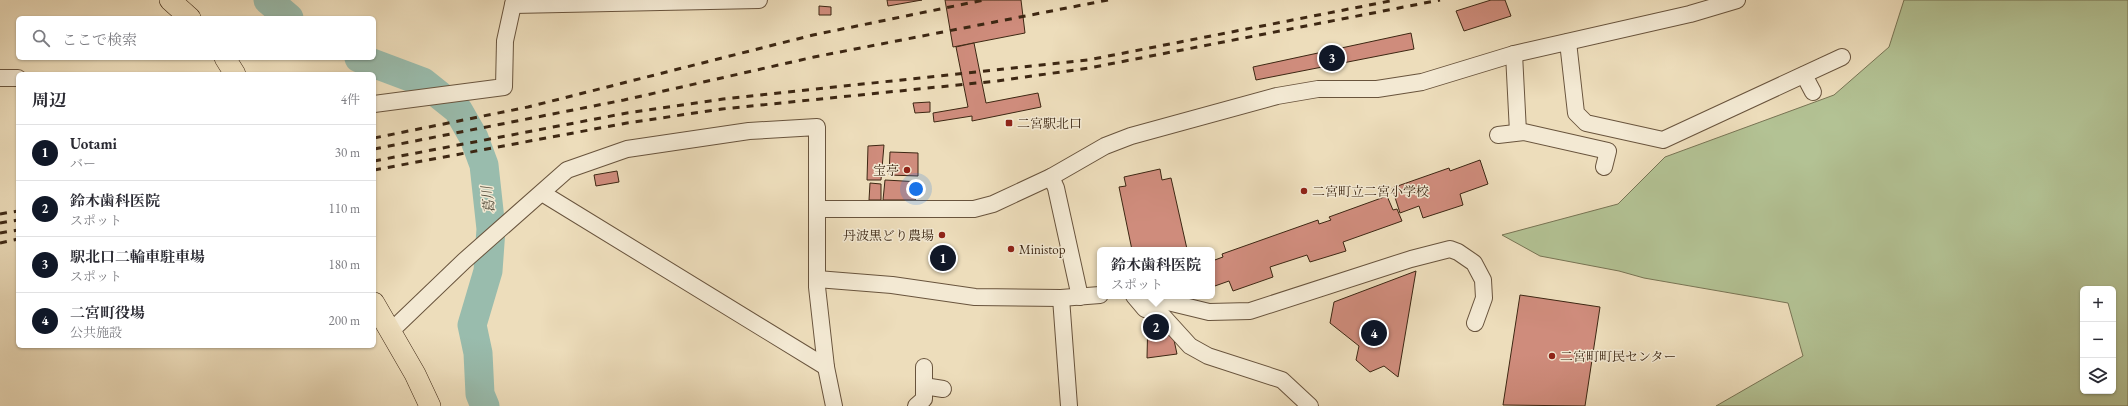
<!DOCTYPE html>
<html lang="ja">
<head>
<meta charset="utf-8">
<style>
  body { margin:0; font-family:"EB Garamond","Noto Serif JP",serif; background:#f7f7f7; color:#2b2b33 }
  .controls { position:absolute; right:12px; bottom:12px; display:grid; overflow:hidden; border-radius:6px; box-shadow:0 1px 3px #0004 }
  .controls button { width:36px; height:36px; display:grid; place-items:center; padding:0; border:0; border-bottom:1px solid #e1e1e2; background:#fff; color:#2b2b33; font:20px sans-serif }
  .you { position:absolute; left:916px; top:189px; width:14px; height:14px; margin:-10px; border:3px solid #fff; border-radius:50%; background:#1a73e8; box-shadow:0 0 0 6px #1a73e833 }
  .badge { display:grid; place-items:center; width:26px; height:26px; border-radius:50%; background:#111827; color:#fff; font-size:13px; font-weight:700 }
  .pin { position:absolute; translate:-50% -50%; border:2px solid #fff; box-shadow:0 1px 4px #0006 }
  .popup { position:absolute; left:1097px; top:247px; width:118px; height:52px; box-sizing:border-box; display:grid; place-content:center; border-radius:6px; background:#fff; filter:drop-shadow(0 1px 3px #0005); font-size:13px; white-space:nowrap; color:#7c7c81 }
  .popup b { font-size:15px; color:#2b2b33 }
  .popup::after { content:''; position:absolute; left:50%; top:100%; margin-left:-8px; border:8px solid transparent; border-top-color:#fff }
  .list { margin:0; padding:0; list-style:none }
  h2 { display:flex; justify-content:space-between; align-items:center; height:52px; margin:0; padding:0 16px; font-size:17px }
  h2 small { font-size:13px; font-weight:400; color:#7c7c81 }
  .list li { display:grid; grid-template-columns:26px 1fr auto; gap:12px; align-items:center; box-sizing:border-box; height:56px; padding:0 16px; border-top:1px solid #e1e1e2 }
  .list b { display:block; font-size:15px; white-space:nowrap }
  .list p { margin:0; font-size:13px; white-space:nowrap; color:#7c7c81 }
  .list em { font-size:13px; font-style:normal; color:#7c7c81 }
  .icon { flex:none; width:22px; height:22px; fill:none; stroke:currentColor; stroke-width:2; stroke-linecap:round; stroke-linejoin:round }
  .map { position:relative; flex:none; width:2128px; height:406px; overflow:hidden }
  .search { position:absolute; background:#fff; box-shadow:0 1px 3px #0004; left:16px; top:16px; width:360px; height:44px; display:flex; align-items:center; gap:10px; box-sizing:border-box; padding:0 14px; border-radius:6px; color:#7c7c81; font-size:15px }
  .panel { position:absolute; background:#fff; box-shadow:0 1px 3px #0004; left:16px; top:72px; width:360px; height:276px; border-radius:6px }
  .map>svg:first-child { display:block }
  .green { fill:#b3c294; stroke:#787454; fill-rule:evenodd }
  .lines { fill:none; stroke-linecap:round; stroke-linejoin:round }
  .river { stroke:#99bcad; stroke-width:29 }
  .building { fill:#cf8c7c; stroke:#3d2713 }
  .minor-casing { stroke:#69543d; stroke-width:18 }
  .major-casing { stroke:#3d2713; stroke-width:22 }
  .minor { stroke:#f3e9d3; stroke-width:16 }
  .major { stroke:#edddbb; stroke-width:21 }
  .rail { stroke:#3d2713; stroke-width:3; stroke-dasharray:7 7; stroke-linecap:butt }
  .poi-dot { fill:#8f2418; stroke:#f3e9d3; stroke-width:1.5 }
  .labels { text-anchor:middle; dominant-baseline:central; stroke-width:3; stroke-linejoin:round; paint-order:stroke }
  .poi-label { font-size:13px; fill:#3d2713; stroke:#f3e9d3; text-anchor:start }
  .water-label { font-size:14px; font-style:italic; fill:#544c3a; stroke:#f3e9d3 }
</style>
</head>
<body>
<div class="map">
<svg width="2128" height="406" viewBox="0 0 2128 406">
  <rect width="100%" height="100%" fill="#edddbb"/>
  <filter id="stains"><feTurbulence type="fractalNoise" baseFrequency=".005" numOctaves="4"/><feColorMatrix values="0 0 0 0 .2 0 0 0 0 .09 0 0 0 0 .02 0 0 0 .5 -.17"/></filter>
  <radialGradient id="worn" r=".72"><stop offset=".6" stop-color="#630" stop-opacity="0"/><stop offset="1" stop-color="#630" stop-opacity=".3"/></radialGradient>
  <path class="green" d="M1904,0H2128V406H1716L1803,356L1788,303L1644,278L1619,271L1540,256L1502,235L1618,204L1665,157L1834,95L1889,47ZM2083,289H2113V391H2083Z"/>
  <g class="lines">
    <g class="river">
      <path d="M268,0L289,18"/>
      <path d="M359,58L423,82L458,110L474,138L484,165L491,229L488,271L472,325L478,353L480,394L485,406"/>
    </g>
  </g>
  <g class="building">
    <path d="M887,0H922L888,6Z"/>
    <path d="M945,0H1021L1025,33L953,47Z"/>
    <path d="M1491,0H1505L1511,16L1464,31L1456,11Z"/>
    <path d="M819,6L831,7V15H819Z"/>
    <path d="M1411,33L1414,49L1256,80L1253,67Z"/>
    <path d="M974,43L986,103L1038,93L1041,107L972,121V116L934,122L933,113L968,107L956,47Z"/>
    <path d="M930,102V112L915,113L913,103Z"/>
    <path d="M884,145L881,180H867L868,146Z"/>
    <path d="M890,152L918,153V176L889,175Z"/>
    <path d="M1480,160L1488,184L1460,194L1463,205L1423,218L1419,206L1400,213L1392,188L1449,168L1450,171Z"/>
    <path d="M1160,169L1162,180L1171,178L1187,249L1132,250L1119,187L1126,186L1124,177Z"/>
    <path d="M617,171L619,182L596,186L594,175Z"/>
    <path d="M885,180L921,182V192L915,200H883Z"/>
    <path d="M870,183L881,184V200H869Z"/>
    <path d="M1387,196L1393,210L1397,209L1402,221L1343,242L1346,251L1310,262L1307,255L1270,267L1273,277L1233,291L1229,281L1212,287V261L1223,257L1222,254L1318,220L1319,224L1331,220L1329,217Z"/>
    <path d="M1416,271L1398,377L1384,366L1370,372L1356,360L1359,346L1330,323L1334,302Z"/>
    <path d="M1520,295L1600,307L1585,406L1503,405Z"/>
    <path d="M1148,315H1156L1174,340L1177,354L1147,358Z"/>
  </g>
  <g class="lines">
    <defs>
      <g id="minor">
        <path d="M513,5L759,0"/>
        <path d="M1568,42L1576,113L1586,123L1663,140L1842,57"/>
        <path d="M1514,54L1518,132"/>
        <path d="M1804,75L1813,92"/>
        <path d="M0,78H18"/>
        <path d="M374,104L504,87L505,41L514,0"/>
        <path d="M1498,135L1524,132L1608,151L1604,167"/>
        <path d="M1051,177L1056,188L1080,297"/>
        <path d="M542,193L826,367"/>
        <path d="M817,209H974L993,204L1051,177L1105,146L1131,136L1277,96L1318,89H1377L1422,82L1514,54L1690,14L1737,0"/>
        <path d="M817,279L892,285L975,297L1061,298L1100,295"/>
        <path d="M1134,296L1145,309L1160,313L1190,346L1208,356L1282,380L1310,406"/>
        <path d="M1143,296L1209,312L1250,311L1411,259L1450,249L1458,252L1474,263L1483,280L1484,298L1475,323"/>
        <path d="M1061,298L1069,406"/>
        <path d="M391,331L464,261L567,170L627,149L749,131L817,127V287L826,367L834,406"/>
        <path d="M924,386L943,389"/>
        <path d="M916,406L924,399V367"/>
      </g>
      <g id="major">
        <path d="M170,0L190,18"/>
        <path d="M225,58L235,74"/>
        <path d="M374,303L415,374L430,406"/>
      </g>
    </defs>
    <use href="#minor" class="minor-casing"/>
    <use href="#major" class="major-casing"/>
    <use href="#minor" class="minor"/>
    <use href="#major" class="major"/>
    <g class="rail">
      <path d="M374,138L528,107L813,35L984,0"/>
      <path d="M374,149L624,100L814,57L1108,0"/>
      <path d="M374,161L627,113L723,99L1088,60L1395,0"/>
      <path d="M374,170L627,123L722,109L997,81L1089,68L1440,0"/>
      <path d="M0,214L18,211"/>
      <path d="M0,223L18,220"/>
      <path d="M0,233L18,230"/>
      <path d="M0,243L18,239"/>
    </g>
  </g>
  <g class="poi-dot">
    <rect x="1005" y="119" width="8" height="8" rx="2"/>
    <circle cx="907" cy="170" r="4"/>
    <circle cx="1304" cy="191" r="4"/>
    <circle cx="942" cy="235" r="4"/>
    <circle cx="1011" cy="249" r="4"/>
    <circle cx="1552" cy="356" r="4"/>
  </g>
  <g class="labels">
    <g class="poi-label">
      <text x="1017" y="123">二宮駅北口</text>
      <text x="899" y="170" text-anchor="end">宝亭</text>
      <text x="1312" y="191">二宮町立二宮小学校</text>
      <text x="934" y="235" text-anchor="end">丹波黒どり農場</text>
      <text x="1019" y="249">Ministop</text>
      <text x="1560" y="356">二宮町町民センター</text>
    </g>
    <g class="water-label">
      <text transform="translate(488 200) rotate(-97)">葛川</text>
    </g>
  </g>
  <rect width="100%" height="100%" filter="url(#stains)"/>
  <rect width="100%" height="100%" fill="url(#worn)"/>
</svg>
<div class="controls">
<button>+</button>
<button>−</button>
<button><svg class="icon" aria-label="layers" viewBox="0 0 24 24"><path d="M12 4l9 5-9 5-9-5zM3 14l9 5 9-5"/></svg></button>
</div>
<div class="you"></div>
<div class="pin badge" style="left:943px;top:258px">1</div>
<div class="pin badge" style="left:1156px;top:327px">2</div>
<div class="popup"><b>鈴木歯科医院</b>スポット</div>
<div class="pin badge" style="left:1332px;top:58px">3</div>
<div class="pin badge" style="left:1374px;top:333px">4</div>
<div class="search"><svg class="icon" aria-label="search" viewBox="0 0 24 24"><circle cx="10" cy="10" r="6"/><path d="M15 15l6 6"/></svg>ここで検索</div>
<section class="panel">
<h2>周辺<small>4件</small></h2>
<ul class="list">
<li><span class="badge">1</span><div><b>Uotami</b><p>バー</p></div><em>30 m</em></li>
<li><span class="badge">2</span><div><b>鈴木歯科医院</b><p>スポット</p></div><em>110 m</em></li>
<li><span class="badge">3</span><div><b>駅北口二輪車駐車場</b><p>スポット</p></div><em>180 m</em></li>
<li><span class="badge">4</span><div><b>二宮町役場</b><p>公共施設</p></div><em>200 m</em></li>
</ul>
</section>
</div>
</body>
</html>
